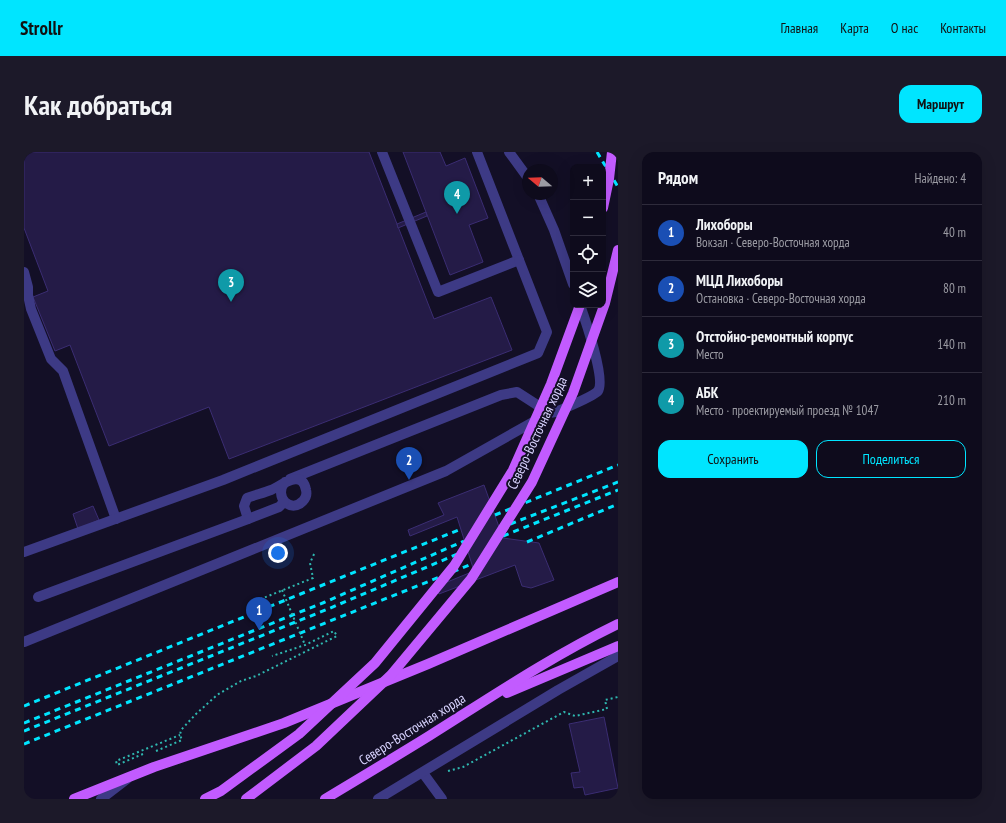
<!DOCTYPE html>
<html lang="ru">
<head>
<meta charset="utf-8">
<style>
  body { margin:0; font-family:"PT Sans Narrow",sans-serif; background:#1c1929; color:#f1f3f6 }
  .controls { position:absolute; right:12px; top:12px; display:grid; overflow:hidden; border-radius:8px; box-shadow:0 4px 16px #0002 }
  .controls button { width:36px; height:36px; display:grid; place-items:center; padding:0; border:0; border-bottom:1px solid #2e2b3b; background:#0e0b1c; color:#f1f3f6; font:20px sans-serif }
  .compass { position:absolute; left:498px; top:12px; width:36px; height:36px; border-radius:50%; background:#0e0b1c; box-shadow:0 4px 16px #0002; rotate:289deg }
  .you { position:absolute; left:254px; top:401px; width:14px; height:14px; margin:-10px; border:3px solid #fff; border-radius:50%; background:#1a73e8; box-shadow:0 0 0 6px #1a73e833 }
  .badge { display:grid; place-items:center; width:26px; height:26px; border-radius:50%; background:#00e5ff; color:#fff; font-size:13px; font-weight:700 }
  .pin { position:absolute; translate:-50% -33px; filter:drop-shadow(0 1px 2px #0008) }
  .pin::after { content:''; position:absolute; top:21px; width:14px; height:12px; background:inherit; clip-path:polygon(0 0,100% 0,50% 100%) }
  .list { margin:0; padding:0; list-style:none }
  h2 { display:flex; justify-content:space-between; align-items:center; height:52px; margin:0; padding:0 16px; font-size:17px }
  h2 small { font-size:13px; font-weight:400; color:#9b9ba3 }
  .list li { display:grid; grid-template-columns:26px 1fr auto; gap:12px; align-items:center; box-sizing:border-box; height:56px; padding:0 16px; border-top:1px solid #2e2b3b }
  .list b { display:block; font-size:15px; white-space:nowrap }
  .list p { margin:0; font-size:13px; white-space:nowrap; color:#9b9ba3 }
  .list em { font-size:13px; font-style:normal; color:#9b9ba3 }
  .actions { display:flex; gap:8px; padding:12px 16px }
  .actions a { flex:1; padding:9px 0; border:1px solid #00e5ff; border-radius:12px; text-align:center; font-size:14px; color:#00e5ff }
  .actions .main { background:#00e5ff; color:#111 }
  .icon { flex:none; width:22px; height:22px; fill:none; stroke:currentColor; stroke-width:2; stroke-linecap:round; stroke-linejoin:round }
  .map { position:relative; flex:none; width:594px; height:647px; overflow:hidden; border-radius:12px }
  header { display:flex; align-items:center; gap:24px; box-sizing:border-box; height:56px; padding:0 20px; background:#00e5ff; color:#111 }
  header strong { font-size:19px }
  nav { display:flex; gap:22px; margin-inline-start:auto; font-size:14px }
  .intro { display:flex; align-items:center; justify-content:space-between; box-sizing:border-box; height:96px; padding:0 24px }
  h1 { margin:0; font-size:28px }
  .button { padding:10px 18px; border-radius:12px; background:#00e5ff; color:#111; font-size:14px; font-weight:700 }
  main { display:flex; gap:24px; padding:0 24px }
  aside { flex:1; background:#0e0b1c; border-radius:12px; box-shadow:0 4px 16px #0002 }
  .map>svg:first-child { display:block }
  .building { fill:#241b47; stroke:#3b2d73 }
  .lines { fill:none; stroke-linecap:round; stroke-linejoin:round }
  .path { stroke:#2fb8b0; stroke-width:2; stroke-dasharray:2 3; stroke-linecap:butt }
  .minor { stroke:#3d3a85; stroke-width:10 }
  .major { stroke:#c25bff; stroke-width:10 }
  .rail { stroke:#00e5ff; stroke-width:3; stroke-dasharray:6 5; stroke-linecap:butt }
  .path-bridge { stroke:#2fb8b0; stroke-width:2; stroke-dasharray:2 3; stroke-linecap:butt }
  .major-bridge { stroke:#c25bff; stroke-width:10 }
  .labels { text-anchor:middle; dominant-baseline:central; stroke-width:4; stroke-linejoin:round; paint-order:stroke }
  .street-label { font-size:14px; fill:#d9d4ff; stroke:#130f26 }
</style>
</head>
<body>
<header>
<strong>Strollr</strong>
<nav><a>Главная</a><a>Карта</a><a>О нас</a><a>Контакты</a></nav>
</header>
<div class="intro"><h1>Как добраться</h1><a class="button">Маршрут</a></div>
<main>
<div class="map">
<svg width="594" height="647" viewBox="0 0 594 647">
  <rect width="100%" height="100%" fill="#130f26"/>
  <g class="building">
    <path d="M0,0H345L410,167L467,145L488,198L205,307L185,255L85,294L46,193L31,199L9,145L24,139L0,76Z"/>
    <path d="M379,0H416L422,14L441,6L464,66L445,73L459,110L426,123Z"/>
    <path d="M402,60L403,64L374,76L373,72Z"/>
    <path d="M460,333L479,386L515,391L530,428L507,436L498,434L491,413L415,442L411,435L450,419L433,365L386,384L384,378L420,363L414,351Z"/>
    <path d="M69,354L75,368L54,377L49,362Z"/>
    <path d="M580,565L594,636L561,643L559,635L550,636L547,621L556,620L545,572Z"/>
  </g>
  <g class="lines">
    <g class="path">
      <path d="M227,451L289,426L286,411L291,400"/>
      <path d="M132,599L158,588L156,583L157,578L172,562L193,543L217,529L232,524L313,484L310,479L281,493L248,504"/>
      <path d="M119,602L93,613L92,609L156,583"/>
      <path d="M424,619L439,615L540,560L551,564L583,557L581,548L594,545"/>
    </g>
    <g class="minor">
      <path d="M358,0L414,140L495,108L453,0"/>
      <path d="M485,0L504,26"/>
      <path d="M514,42L530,78L549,132"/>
      <path d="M0,120L4,135V143L7,157L27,207L39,219L92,367"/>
      <path d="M266,327L477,243L493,240L524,260"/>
      <path d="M224,367L220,354L223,346C231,343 239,341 247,338C257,334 278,316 282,338C283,342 282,346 279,349C267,362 249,345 261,330"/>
      <path d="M0,400L199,328L514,201L523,180L495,108"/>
      <path d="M14,445L224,367L255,355L260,350"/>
      <path d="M0,490L422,319L525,261L532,260C540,256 569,245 574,239C582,228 561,167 556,153"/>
      <path d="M399,621L418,647"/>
      <path d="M77,647L103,627"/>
      <path d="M354,647L534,538L594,504"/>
    </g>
    <g class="major">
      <path d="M483,541L594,494"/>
      <path d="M50,647L130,615L260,571L404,512L594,430"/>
      <path d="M301,647C336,626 371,605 405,584C467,545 528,504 594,472"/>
    </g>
    <g class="rail">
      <path d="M573,0L594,35"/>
      <path d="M471,363L594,313"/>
      <path d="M476,376L594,330"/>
      <path d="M479,384L594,338"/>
      <path d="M503,390L594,352"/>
      <path d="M0,554L437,377"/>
      <path d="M0,571L301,450L440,389"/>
      <path d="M0,579L304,457L443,398"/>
      <path d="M0,592L448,412"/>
    </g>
    <path class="path-bridge" d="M258,438L281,493"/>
    <g class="major-bridge">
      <path d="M579,56L585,27L588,0"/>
      <path d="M181,647L197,639L275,582L351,511L430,414L489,318L527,232L556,153"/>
      <path d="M222,647L292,594L367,523L447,427L508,330L549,241L581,151L594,98"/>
    </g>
  </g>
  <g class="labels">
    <g class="street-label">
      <text transform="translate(513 281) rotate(-65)">Северо-Восточная хорда</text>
      <text transform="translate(388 577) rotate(-32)">Северо-Восточная хорда</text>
    </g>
  </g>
</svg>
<div class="controls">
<button>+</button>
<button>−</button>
<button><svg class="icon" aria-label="locate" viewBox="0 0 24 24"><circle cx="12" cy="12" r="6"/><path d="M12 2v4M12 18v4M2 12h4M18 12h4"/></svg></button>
<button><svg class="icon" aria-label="layers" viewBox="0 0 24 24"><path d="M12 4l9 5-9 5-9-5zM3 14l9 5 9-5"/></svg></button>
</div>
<svg class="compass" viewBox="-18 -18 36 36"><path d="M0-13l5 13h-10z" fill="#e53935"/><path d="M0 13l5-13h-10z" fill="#9b9ba3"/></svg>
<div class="you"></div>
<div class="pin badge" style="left:235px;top:478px;background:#1a4fb4">1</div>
<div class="pin badge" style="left:385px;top:328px;background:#1a4fb4">2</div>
<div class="pin badge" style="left:207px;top:150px;background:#0f9aa8">3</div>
<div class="pin badge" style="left:433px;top:62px;background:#0f9aa8">4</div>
</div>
<aside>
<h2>Рядом<small>Найдено: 4</small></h2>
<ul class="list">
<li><span class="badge" style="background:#1a4fb4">1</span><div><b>Лихоборы</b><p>Вокзал · Северо-Восточная хорда</p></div><em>40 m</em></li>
<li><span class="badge" style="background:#1a4fb4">2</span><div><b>МЦД Лихоборы</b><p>Остановка · Северо-Восточная хорда</p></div><em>80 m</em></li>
<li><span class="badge" style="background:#0f9aa8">3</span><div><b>Отстойно-ремонтный корпус</b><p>Место</p></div><em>140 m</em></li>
<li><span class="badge" style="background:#0f9aa8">4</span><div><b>АБК</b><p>Место · проектируемый проезд № 1047</p></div><em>210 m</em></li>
</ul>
<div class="actions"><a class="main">Сохранить</a><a>Поделиться</a></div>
</aside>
</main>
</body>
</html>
